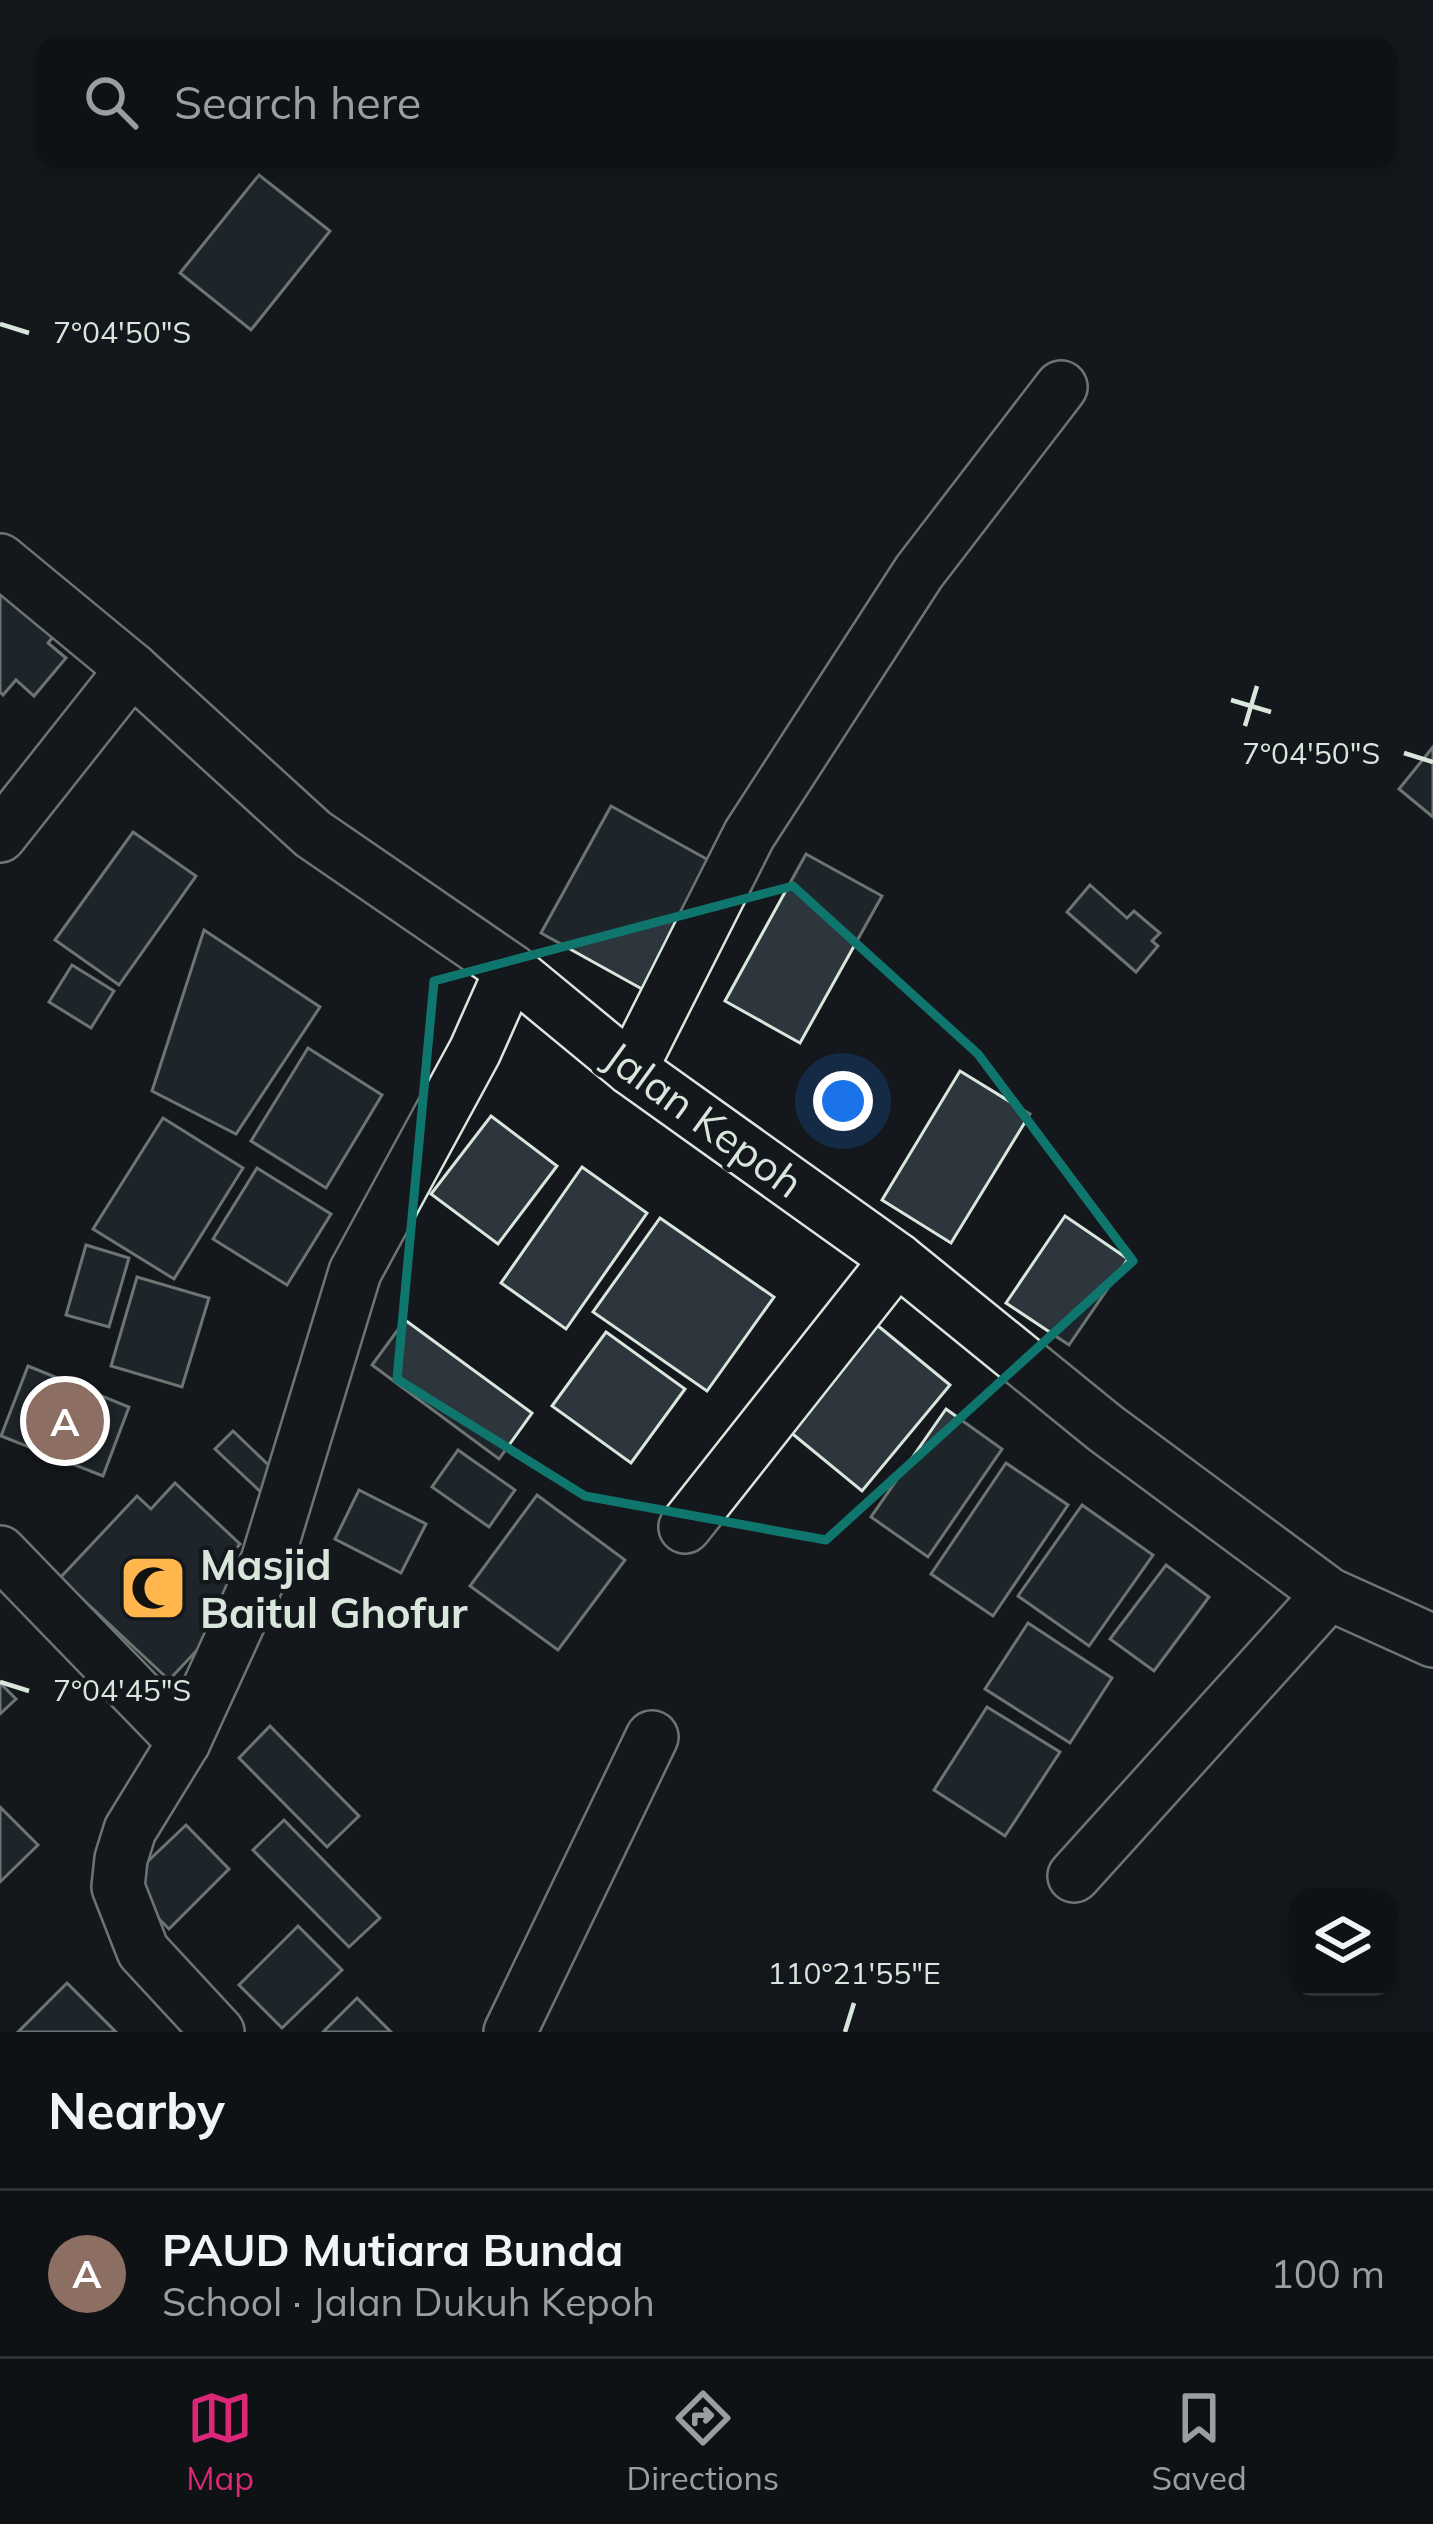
<!DOCTYPE html>
<html lang="en">
<head>
<meta charset="utf-8">
<style>
  body { margin:0; font-family:Mulish,sans-serif; background:#181b1e; color:#f1f3f6 }
  .controls { position:absolute; right:36px; bottom:36px; display:grid; overflow:hidden; border-radius:24px; box-shadow:0 6px 18px #0003 }
  .controls button { width:108px; height:108px; display:grid; place-items:center; padding:0; border:0; border-bottom:3px solid #2f3234; background:#0f1215; color:#f1f3f6; font:60px sans-serif }
  .you { position:absolute; left:843px; top:1101px; width:42px; height:42px; margin:-30px; border:9px solid #fff; border-radius:50%; background:#1a73e8; box-shadow:0 0 0 18px #1a73e833 }
  .badge { display:grid; place-items:center; width:78px; height:78px; border-radius:50%; background:#db2777; color:#fff; font-size:39px; font-weight:700 }
  .pin { position:absolute; translate:-50% -50%; border:6px solid #fff; box-shadow:0 3px 12px #0006 }
  .list { margin:0; padding:0; list-style:none }
  h2 { display:flex; justify-content:space-between; align-items:center; height:156px; margin:0; padding:0 48px; font-size:51px }
  h2 small { font-size:39px; font-weight:400; color:#9b9ea0 }
  .list li { display:grid; grid-template-columns:78px 1fr auto; gap:36px; align-items:center; box-sizing:border-box; height:168px; padding:0 48px; border-top:3px solid #2f3234 }
  .list b { display:block; font-size:45px; white-space:nowrap }
  .list p { margin:0; font-size:39px; white-space:nowrap; color:#9b9ea0 }
  .list em { font-size:39px; font-style:normal; color:#9b9ea0 }
  .icon { flex:none; width:66px; height:66px; fill:none; stroke:currentColor; stroke-width:2; stroke-linecap:round; stroke-linejoin:round }
  .map { position:relative; flex:none; width:1433px; height:2032px; overflow:hidden }
  .search { position:absolute; background:#0f1215; box-shadow:0 6px 18px #0003; left:36px; right:36px; top:36px; height:132px; display:flex; align-items:center; gap:30px; box-sizing:border-box; padding:0 42px; border-radius:24px; color:#9b9ea0; font-size:45px }
  .sheet { height:324px; background:#0f1215 }
  nav { display:flex; justify-content:space-around; align-items:center; box-sizing:border-box; height:168px; border-top:3px solid #2f3234; background:#0f1215; font-size:33px; color:#9b9ea0 }
  nav a { display:grid; justify-items:center; gap:6px }
  nav .on { color:#db2777 }
  .map>svg:first-child { display:block }
  .building { fill:#2c363c; stroke:#d8e6dc; stroke-width:3 }
  .lines { fill:none; stroke-linecap:round; stroke-linejoin:round }
  .minor-casing { stroke:#d8e6dc; stroke-width:56 }
  .minor { stroke:#14181c; stroke-width:51 }
  .marked { fill:none; stroke:#0f766e; stroke-width:9; stroke-linejoin:round }
  .ticks { fill:none; stroke:#d8e6dc; stroke-width:4.5 }
  .labels { text-anchor:middle; dominant-baseline:central; stroke-width:9; stroke-linejoin:round; paint-order:stroke }
  .street-label { font-size:42px; fill:#d8e6dc; stroke:#14181c }
  .poi-label { font-size:42px; font-weight:bold; fill:#d8e6dc; stroke:#14181c; text-anchor:start }
  .ticks-label { font-size:30px; text-anchor:middle; fill:#d8e6dc; stroke:#14181c; stroke-width:9; stroke-linejoin:round; paint-order:stroke }
</style>
</head>
<body>
<div class="map">
<svg width="1433" height="2032" viewBox="0 0 1433 2032">
  <rect width="100%" height="100%" fill="#14181c"/>
  <g class="building">
    <path d="M259,175L330,231L251,330L180,273Z"/>
    <path d="M10,583L62,626L48,643L66,658L34,696L16,680L3,695L0,692V595Z"/>
    <path d="M1433,747V817L1399,789Z"/>
    <path d="M611,806L712,862L642,989L541,933Z"/>
    <path d="M133,832L196,876L119,985L55,940Z"/>
    <path d="M806,854L882,896L800,1043L725,1001Z"/>
    <path d="M1090,885L1127,918L1134,911L1160,933L1152,941L1158,946L1136,972L1067,912Z"/>
    <path d="M204,930L320,1007L236,1134L152,1091Z"/>
    <path d="M72,965L114,991L91,1028L49,1002Z"/>
    <path d="M308,1048L382,1095L326,1188L251,1141Z"/>
    <path d="M960,1071L1030,1114L951,1243L882,1200Z"/>
    <path d="M491,1116L557,1166L498,1244L431,1194Z"/>
    <path d="M163,1118L243,1168L174,1279L93,1229Z"/>
    <path d="M582,1167L647,1213L566,1329L501,1283Z"/>
    <path d="M257,1168L331,1214L287,1285L213,1239Z"/>
    <path d="M1065,1216L1128,1259L1069,1345L1006,1303Z"/>
    <path d="M660,1218L774,1297L707,1391L593,1312Z"/>
    <path d="M86,1245L129,1258L109,1327L66,1315Z"/>
    <path d="M137,1277L209,1298L182,1387L111,1366Z"/>
    <path d="M405,1320L532,1413L499,1459L372,1365Z"/>
    <path d="M877,1325L950,1385L862,1491L789,1431Z"/>
    <path d="M606,1332L685,1389L631,1463L552,1406Z"/>
    <path d="M28,1366L129,1407L103,1476L1,1436Z"/>
    <path d="M946,1409L1002,1449L928,1557L871,1517Z"/>
    <path d="M233,1431L281,1477L264,1495L215,1449Z"/>
    <path d="M458,1450L515,1490L489,1527L432,1487Z"/>
    <path d="M1006,1463L1068,1505L993,1616L931,1574Z"/>
    <path d="M175,1483L240,1544L216,1570L246,1598L169,1680L60,1578L137,1496L151,1509Z"/>
    <path d="M359,1490L426,1524L401,1573L335,1539Z"/>
    <path d="M537,1495L625,1560L558,1650L470,1586Z"/>
    <path d="M1082,1505L1153,1555L1089,1646L1018,1596Z"/>
    <path d="M1166,1565L1209,1597L1154,1671L1110,1639Z"/>
    <path d="M1028,1623L1112,1678L1070,1743L985,1689Z"/>
    <path d="M0,1683L16,1699L0,1714Z"/>
    <path d="M987,1707L1060,1752L1005,1836L934,1790Z"/>
    <path d="M270,1726L359,1816L327,1847L239,1758Z"/>
    <path d="M0,1807L38,1845L0,1882Z"/>
    <path d="M284,1820L380,1918L349,1947L253,1850Z"/>
    <path d="M186,1825L229,1869L169,1929L124,1884Z"/>
    <path d="M298,1926L342,1970L282,2028L239,1985Z"/>
    <path d="M67,1983L116,2032H18Z"/>
    <path d="M357,1998L391,2032H323Z"/>
  </g>
  <g class="lines">
    <defs>
      <g id="minor">
        <path d="M0,560L132,669L313,834L511,970L631,1069L897,1259L1105,1428L1329,1594L1433,1641"/>
        <path d="M0,836L132,669"/>
        <path d="M631,1069L749,835L919,572L1061,387"/>
        <path d="M685,1527L897,1259"/>
        <path d="M0,1552L184,1742"/>
        <path d="M1074,1876L1329,1594"/>
        <path d="M218,2032L143,1951L118,1887L121,1859L130,1830L184,1742L267,1561L355,1272L475,1051L511,970"/>
        <path d="M510,2032L652,1737"/>
      </g>
    </defs>
    <use href="#minor" class="minor-casing"/>
    <use href="#minor" class="minor"/>
  </g>
  <path d="M0 0H1433V2032H0ZM793,886L978,1054L1133,1261L826,1540L585,1496L397,1379L434,981Z" fill="#14181c" fill-opacity=".55" fill-rule="evenodd"/>
  <path class="marked" d="M793,886L978,1054L1133,1261L826,1540L585,1496L397,1379L434,981Z"/>
  <path class="ticks" d="M0,324L29,333M1231,700L1271,712M1245,726L1257,686M1404,753L1433,762M0,1682L29,1691M845,2032L854,2003"/>
  <defs>
    <symbol id="mosque-square" viewBox="-11 -11 22 22"><rect x="-9" y="-9" width="18" height="18" rx="4" fill="#ffb74d" stroke="#14181c"/><path d="M3.5-4.9A6 6 0 1 0 3.5 4.9A5 5 0 1 1 3.5-4.9Z" fill="#111"/></symbol>
  </defs>
  <g fill-rule="evenodd">
    <use href="#mosque-square" x="115" y="1550" width="76" height="76"/>
  </g>
  <g class="labels">
    <g class="street-label">
      <text transform="translate(704 1119) rotate(36)">Jalan Kepoh</text>
    </g>
    <g class="poi-label">
      <text x="200" y="1564">Masjid<tspan x="200" dy="48">Baitul Ghofur</tspan></text>
    </g>
  </g>
  <g class="ticks-label">
    <text x="122" y="343">7°04'50"S</text>
    <text x="1311" y="764">7°04'50"S</text>
    <text x="122" y="1701">7°04'45"S</text>
    <text x="854" y="1984">110°21'55"E</text>
  </g>
</svg>
<div class="controls">
<button><svg class="icon" aria-label="layers" viewBox="0 0 24 24"><path d="M12 4l9 5-9 5-9-5zM3 14l9 5 9-5"/></svg></button>
</div>
<div class="you"></div>
<div class="pin badge" style="left:65px;top:1421px;background:#8d6e63">A</div>
<div class="search"><svg class="icon" aria-label="search" viewBox="0 0 24 24"><circle cx="10" cy="10" r="6"/><path d="M15 15l6 6"/></svg>Search here</div>
</div>
<section class="sheet">
<h2>Nearby<small></small></h2>
<ul class="list">
<li><span class="badge" style="background:#8d6e63">A</span><div><b>PAUD Mutiara Bunda</b><p>School · Jalan Dukuh Kepoh</p></div><em>100 m</em></li>
</ul>
</section>
<nav>
<a class="on"><svg class="icon" aria-label="map" viewBox="0 0 24 24"><path d="M3 6l6-2 6 2 6-2v14l-6 2-6-2-6 2zM9 4v14M15 6v14"/></svg>Map</a>
<a><svg class="icon" aria-label="directions" viewBox="0 0 24 24"><path d="M12 3l9 9-9 9-9-9zM9 14v-3h6M13 9l2 2-2 2"/></svg>Directions</a>
<a><svg class="icon" aria-label="saved" viewBox="0 0 24 24"><path d="M7 4h10v16l-5-4-5 4z"/></svg>Saved</a>
</nav>
</body>
</html>
